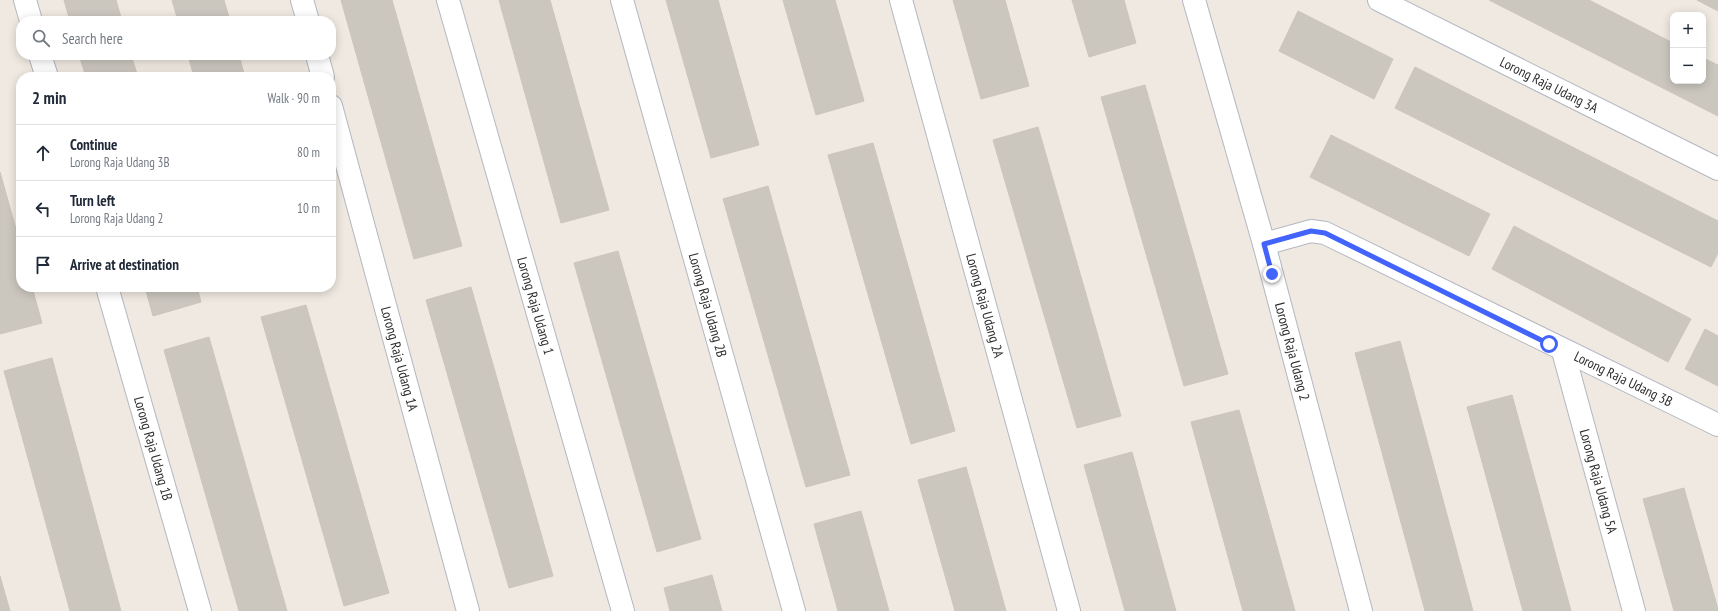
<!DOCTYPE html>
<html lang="en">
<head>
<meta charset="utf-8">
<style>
  body { margin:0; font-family:"PT Sans Narrow",sans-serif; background:#f2f2f3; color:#1f2937 }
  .controls { position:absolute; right:12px; top:12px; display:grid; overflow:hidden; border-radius:8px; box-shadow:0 2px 10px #0003 }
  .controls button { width:36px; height:36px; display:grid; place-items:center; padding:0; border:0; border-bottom:1px solid #e0e1e3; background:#fff; color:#1f2937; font:20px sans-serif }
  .stop { position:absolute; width:12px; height:12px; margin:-9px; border:3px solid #4264fb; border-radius:50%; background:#fff }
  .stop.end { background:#4264fb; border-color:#fff; box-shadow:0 1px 4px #0008 }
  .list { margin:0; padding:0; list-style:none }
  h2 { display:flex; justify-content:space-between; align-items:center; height:52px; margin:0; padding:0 16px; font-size:17px }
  h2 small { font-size:13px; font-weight:400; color:#747a83 }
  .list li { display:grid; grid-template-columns:26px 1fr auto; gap:12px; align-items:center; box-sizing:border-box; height:56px; padding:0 16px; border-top:1px solid #e0e1e3 }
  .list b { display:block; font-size:15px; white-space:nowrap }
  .list p { margin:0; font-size:13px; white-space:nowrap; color:#747a83 }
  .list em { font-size:13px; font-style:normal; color:#747a83 }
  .icon { flex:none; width:22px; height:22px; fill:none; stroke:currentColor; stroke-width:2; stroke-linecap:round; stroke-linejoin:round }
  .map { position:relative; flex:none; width:1718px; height:611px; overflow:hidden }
  .search { position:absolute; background:#fff; box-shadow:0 2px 10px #0003; left:16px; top:16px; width:320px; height:44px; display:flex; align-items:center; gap:10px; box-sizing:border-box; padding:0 14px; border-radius:16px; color:#747a83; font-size:15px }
  .panel { position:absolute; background:#fff; box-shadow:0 2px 10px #0003; left:16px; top:72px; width:320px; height:220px; border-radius:16px }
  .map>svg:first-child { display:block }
  .building { fill:#cbc7bf; stroke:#cbc5ba }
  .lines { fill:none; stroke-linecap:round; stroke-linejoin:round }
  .minor-casing { stroke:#b4b7c1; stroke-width:24 }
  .minor { stroke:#fff; stroke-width:22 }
  .route { stroke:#4264fb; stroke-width:5 }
  .labels { text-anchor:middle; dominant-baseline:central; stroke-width:3.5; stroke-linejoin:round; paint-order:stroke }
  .street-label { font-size:14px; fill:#2e2e2e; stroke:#fff }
</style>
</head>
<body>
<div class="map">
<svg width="1718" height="611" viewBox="0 0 1718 611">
  <rect width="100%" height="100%" fill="#efe9e1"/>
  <g class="building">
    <path d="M64,0H116L122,21H70Z"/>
    <path d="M172,0H224L230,21H178Z"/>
    <path d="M341,0H392L462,246L414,259Z"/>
    <path d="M499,0H550L609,210L561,223Z"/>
    <path d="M666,0H718L759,145L711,158Z"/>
    <path d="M783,0H835L864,101L816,115Z"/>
    <path d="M953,0H1005L1029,86L981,99Z"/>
    <path d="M1072,0H1124L1136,43L1089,57Z"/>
    <path d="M1489,0H1589L1673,43V81H1703V58L1718,65V116Z"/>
    <path d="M1697,0H1718V11Z"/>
    <path d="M1298,11L1393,59L1374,99L1279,51Z"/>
    <path d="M79,55H131L138,77H86Z"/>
    <path d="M188,55H239L245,77H194Z"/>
    <path d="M1415,67L1718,221V253L1711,267L1395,108Z"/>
    <path d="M1145,85L1228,374L1184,386L1101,97Z"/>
    <path d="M1038,127L1121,416L1077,428L993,140Z"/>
    <path d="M1331,135L1490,214L1469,256L1310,177Z"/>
    <path d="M873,143L955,431L911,444L828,155Z"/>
    <path d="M0,172L21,247V287H32L42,323L0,334Z"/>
    <path d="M768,186L850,475L806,487L723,199Z"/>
    <path d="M1514,226L1691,319L1668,362L1492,269Z"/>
    <path d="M618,251L701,539L657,552L574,263Z"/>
    <path d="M145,287H197L201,302L153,316Z"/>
    <path d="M471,287L553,576L509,588L426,300Z"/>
    <path d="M306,305L389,593L344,606L261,317Z"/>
    <path d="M1705,329L1718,336V386L1685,369Z"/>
    <path d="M209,337L287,611H239L164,350Z"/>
    <path d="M1400,341L1473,611H1425L1355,353Z"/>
    <path d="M52,358L121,611H70L4,371Z"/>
    <path d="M1512,395L1571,611H1523L1467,407Z"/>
    <path d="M1239,410L1295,611H1243L1191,422Z"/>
    <path d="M1132,452L1176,611H1125L1084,465Z"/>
    <path d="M966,467L1006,611H955L918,480Z"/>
    <path d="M1684,488L1718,609V611H1674L1643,499Z"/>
    <path d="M861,511L889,611H838L814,524Z"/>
    <path d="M712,575L722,611H670L664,588Z"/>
    <path d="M0,576L10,611H0Z"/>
  </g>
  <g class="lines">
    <defs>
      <g id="minor">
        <path d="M25,0L31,21"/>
        <path d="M302,0L308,21"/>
        <path id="s1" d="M448,0L623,611"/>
        <path id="s2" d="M622,0L794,611"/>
        <path id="s3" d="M901,0L1069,611"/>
        <path id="s4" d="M1194,0L1264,244L1361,611"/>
        <path id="s5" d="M1379,0L1718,169"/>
        <path d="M40,55L47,77"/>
        <path d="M317,55L323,77"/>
        <path id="s6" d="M331,106L468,611"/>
        <path id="s7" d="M1264,244L1311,231L1325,233L1718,425"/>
        <path id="s8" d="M107,287L200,611"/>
        <path id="s9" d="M1563,351L1634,611"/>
      </g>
    </defs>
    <use href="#minor" class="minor-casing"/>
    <use href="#minor" class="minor"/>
  </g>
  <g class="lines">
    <path class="route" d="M1272,274L1264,244L1311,231L1325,233L1549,344"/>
  </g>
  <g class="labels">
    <g class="street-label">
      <text stroke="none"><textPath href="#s5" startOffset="190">Lorong Raja Udang 3A</textPath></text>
      <text stroke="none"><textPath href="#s1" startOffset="318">Lorong Raja Udang 1</textPath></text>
      <text stroke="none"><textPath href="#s2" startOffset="317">Lorong Raja Udang 2B</textPath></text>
      <text stroke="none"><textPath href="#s3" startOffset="317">Lorong Raja Udang 2A</textPath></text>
      <text stroke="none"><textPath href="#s4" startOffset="365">Lorong Raja Udang 2</textPath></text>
      <text stroke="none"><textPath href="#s6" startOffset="262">Lorong Raja Udang 1A</textPath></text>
      <text stroke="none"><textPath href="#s7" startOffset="395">Lorong Raja Udang 3B</textPath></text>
      <text stroke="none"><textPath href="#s8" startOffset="168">Lorong Raja Udang 1B</textPath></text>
      <text stroke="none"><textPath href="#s9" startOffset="135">Lorong Raja Udang 5A</textPath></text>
    </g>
  </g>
</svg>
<div class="controls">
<button>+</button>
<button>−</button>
</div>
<div class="stop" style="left:1549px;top:344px"></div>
<div class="stop end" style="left:1272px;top:274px"></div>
<div class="search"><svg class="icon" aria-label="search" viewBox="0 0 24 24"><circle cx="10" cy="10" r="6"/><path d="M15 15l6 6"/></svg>Search here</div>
<section class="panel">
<h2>2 min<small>Walk · 90 m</small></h2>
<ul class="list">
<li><svg class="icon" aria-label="ahead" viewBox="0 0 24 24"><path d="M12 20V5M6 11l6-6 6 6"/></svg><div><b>Continue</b><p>Lorong Raja Udang 3B</p></div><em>80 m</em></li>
<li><svg class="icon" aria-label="left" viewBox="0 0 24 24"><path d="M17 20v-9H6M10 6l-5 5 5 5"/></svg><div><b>Turn left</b><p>Lorong Raja Udang 2</p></div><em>10 m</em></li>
<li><svg class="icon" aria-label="arrive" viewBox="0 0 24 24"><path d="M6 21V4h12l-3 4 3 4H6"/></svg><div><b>Arrive at destination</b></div></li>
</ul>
</section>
</div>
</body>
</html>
